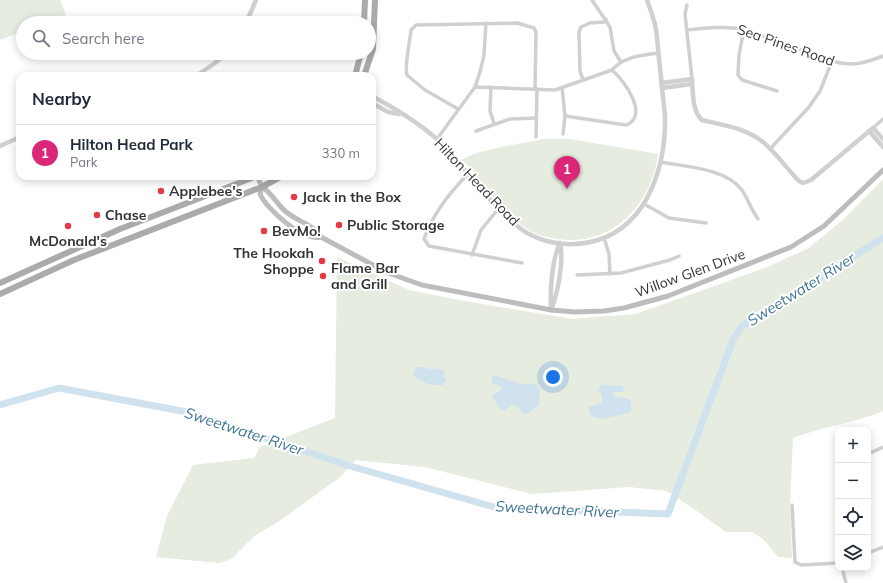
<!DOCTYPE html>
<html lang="en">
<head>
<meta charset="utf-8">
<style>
  body { margin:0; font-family:Mulish,sans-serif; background:#f6f6f7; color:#1f2937 }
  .controls { position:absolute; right:12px; bottom:12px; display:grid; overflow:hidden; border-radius:8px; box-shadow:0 2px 10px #0003 }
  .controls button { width:36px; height:36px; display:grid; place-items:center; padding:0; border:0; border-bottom:1px solid #e0e1e3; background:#fff; color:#1f2937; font:20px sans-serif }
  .you { position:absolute; left:553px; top:377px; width:14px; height:14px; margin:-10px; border:3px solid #fff; border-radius:50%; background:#1a73e8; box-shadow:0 0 0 6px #1a73e833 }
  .badge { display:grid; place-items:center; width:26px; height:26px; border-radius:50%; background:#db2777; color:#fff; font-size:13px; font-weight:700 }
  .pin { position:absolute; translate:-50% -33px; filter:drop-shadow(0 1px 2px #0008) }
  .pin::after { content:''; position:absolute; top:21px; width:14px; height:12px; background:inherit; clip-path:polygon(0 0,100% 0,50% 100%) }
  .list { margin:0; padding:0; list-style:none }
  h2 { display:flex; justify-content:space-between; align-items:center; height:52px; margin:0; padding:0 16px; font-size:17px }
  h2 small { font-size:13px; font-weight:400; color:#747a83 }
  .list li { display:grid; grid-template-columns:26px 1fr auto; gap:12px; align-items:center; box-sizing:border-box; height:56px; padding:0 16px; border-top:1px solid #e0e1e3 }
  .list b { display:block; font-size:15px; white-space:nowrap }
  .list p { margin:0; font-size:13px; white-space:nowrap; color:#747a83 }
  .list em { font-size:13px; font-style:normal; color:#747a83 }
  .icon { flex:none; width:22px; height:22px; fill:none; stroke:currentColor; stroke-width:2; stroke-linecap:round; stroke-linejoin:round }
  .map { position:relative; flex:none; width:883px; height:583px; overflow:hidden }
  .search { position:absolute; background:#fff; box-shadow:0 2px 10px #0003; left:16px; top:16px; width:360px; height:44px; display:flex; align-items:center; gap:10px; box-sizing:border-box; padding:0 14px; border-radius:22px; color:#747a83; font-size:15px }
  .panel { position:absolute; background:#fff; box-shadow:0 2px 10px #0003; left:16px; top:72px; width:360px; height:108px; border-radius:12px }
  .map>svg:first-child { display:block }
  .green { fill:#e6ecdf }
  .water { fill:#cfe2ee }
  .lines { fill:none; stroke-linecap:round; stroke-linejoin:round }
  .river { stroke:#cfe2ee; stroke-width:7 }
  .minor { stroke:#d0d0d0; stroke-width:3.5 }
  .tertiary { stroke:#d0d0d0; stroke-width:4.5 }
  .secondary { stroke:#bdbdbd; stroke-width:5 }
  .primary { stroke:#ababab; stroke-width:6 }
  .poi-dot { fill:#e63946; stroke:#fff; stroke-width:1.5 }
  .labels { text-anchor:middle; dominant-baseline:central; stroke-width:4; stroke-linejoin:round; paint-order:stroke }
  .street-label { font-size:14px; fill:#333; stroke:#fff }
  .poi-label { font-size:14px; font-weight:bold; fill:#333; stroke:#fff; text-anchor:start }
  .water-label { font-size:15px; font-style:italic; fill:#3f7597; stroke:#fff }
</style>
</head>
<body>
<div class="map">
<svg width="883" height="583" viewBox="0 0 883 583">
  <rect width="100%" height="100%" fill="#fff"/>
  <g class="green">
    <path d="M0,0H60L66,15L45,23H23V31L0,40Z"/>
    <path d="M543,139H570L658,154C651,205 612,247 558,239C548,237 539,236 529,230C500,214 486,182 462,160C475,150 525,143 543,139Z"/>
    <path d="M883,179V411C854,423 822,427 793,438L790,504L792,558L778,557L763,539L752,532H726L697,511L666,491L629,487L532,494L425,467L356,460L339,478L278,522L254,536L231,559L219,563L156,557L167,516L193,465L254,458L260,447L335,418L337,257L409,290L470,302L572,319L636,314L765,268L807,249L843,220Z"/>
  </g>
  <g class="water">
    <path d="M416,367H423L430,370L432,368L443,370L445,374L443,378L446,379L443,385C433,386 419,383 413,374Z"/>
    <path d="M494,375L521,384H536L540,390L539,405L527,414H524L517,406L512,405L504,411L501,410L492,396L502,389V387L492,383V377Z"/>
    <path d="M601,385L624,386L623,392H613V396L625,398L631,400V411L628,413L602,419L591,416L588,407L602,403V396L598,390Z"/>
  </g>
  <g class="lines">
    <path class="river" d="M0,405L59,388L187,412L350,466L494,507L668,514L733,340L742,326L883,238"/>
    <g class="minor">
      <path d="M592,0L610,27L614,51L621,62"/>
      <path d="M687,5L685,14L692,79"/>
      <path d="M744,29L739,55L738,75L742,80L777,91"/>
      <path d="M687,30C706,28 724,26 744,29L832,61C851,67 865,63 883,56"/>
      <path d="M612,70C624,56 641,56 658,53"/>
      <path d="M583,80L580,71L579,32L581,27L590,23L604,22L606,19"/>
      <path d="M475,87L555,90L612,70"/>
      <path d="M491,87L490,111L494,123"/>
      <path d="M562,87L565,116L563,134"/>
      <path d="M458,109L425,90L407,75C404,68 410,41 411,30L416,25L517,23L534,28L536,32L535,89"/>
      <path d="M565,116L626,125C650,116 624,80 612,70"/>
      <path d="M873,128L883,119"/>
      <path d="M476,131L510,119L536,118"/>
      <path d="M536,137L537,89"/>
      <path d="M437,139L475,87L480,72L484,55L486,23"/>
      <path d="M770,149L809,107L820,91L832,61"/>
      <path d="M661,162C685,167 725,168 741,189C748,198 751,210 758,219"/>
      <path d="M469,173C450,192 433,213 424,239L429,246L522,263"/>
      <path d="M644,204L669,218L706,223"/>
      <path d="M604,238L609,254L610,274"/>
      <path d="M472,255L481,230L499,208"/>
      <path d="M577,275L621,273L670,260L679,256"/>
      <path d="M868,454L883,447"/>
      <path d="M792,505L795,562L801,565L838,563"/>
      <path d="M868,553L883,547"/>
      <path d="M842,568L846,583"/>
    </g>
    <g class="tertiary">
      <path d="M246,23L256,0"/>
      <path d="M196,76L215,63L226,53"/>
      <path d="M661,83L692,79C693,92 692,111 702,120C723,125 746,128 763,142C777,154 787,169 799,181L803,183L811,180L873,128L883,139"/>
      <path d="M662,88L692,84"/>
      <path d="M372,96C396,109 425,126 444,146C468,171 499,216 527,233C549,245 574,247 598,240C649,224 666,164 665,116C664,103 662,90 661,77C659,61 658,45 656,29C654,19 650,9 647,0"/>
      <path d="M372,103L388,112L399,114"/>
      <path d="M869,131L883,147"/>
      <path d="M0,146L20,137"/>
      <path d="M551,308C550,290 552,259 560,243"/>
      <path d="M551,310C558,293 564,261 560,243"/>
    </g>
    <g class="secondary">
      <path d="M257,176L262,187L260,194C267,210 304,242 321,237"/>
      <path d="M262,187C271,192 277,204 285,211C296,221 313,224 321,237L388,273L422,285L551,310L575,312L604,311L624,308L668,296L791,247L824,226L883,170"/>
    </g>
    <g class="primary">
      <path d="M364,23L365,0"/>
      <path d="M355,76L361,53"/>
      <path d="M364,76L373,49L375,0"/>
      <path d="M0,283L120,229L257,176"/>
      <path d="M0,294L74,260L262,187L282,176"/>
    </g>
  </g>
  <g class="poi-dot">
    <circle cx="161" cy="191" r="4"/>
    <circle cx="294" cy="197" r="4"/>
    <circle cx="97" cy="215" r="4"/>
    <circle cx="339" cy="225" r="4"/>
    <circle cx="68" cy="226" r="4"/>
    <circle cx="264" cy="231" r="4"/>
    <circle cx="322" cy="261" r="4"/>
    <circle cx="323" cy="276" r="4"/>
  </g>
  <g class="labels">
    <g class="street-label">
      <text transform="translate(786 45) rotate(19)">Sea Pines Road</text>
      <text transform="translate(477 182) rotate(46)">Hilton Head Road</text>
      <text transform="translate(690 273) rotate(-20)">Willow Glen Drive</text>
    </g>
    <g class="poi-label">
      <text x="169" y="191">Applebee's</text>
      <text x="302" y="197">Jack in the Box</text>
      <text x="105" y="215">Chase</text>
      <text x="347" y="225">Public Storage</text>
      <text x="272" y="231">BevMo!</text>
      <text x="68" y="241" text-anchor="middle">McDonald's</text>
      <text x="314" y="253" text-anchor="end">The Hookah<tspan x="314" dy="16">Shoppe</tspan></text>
      <text x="331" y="268">Flame Bar<tspan x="331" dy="16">and Grill</tspan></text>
    </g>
    <g class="water-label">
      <text transform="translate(801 289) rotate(-32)">Sweetwater River</text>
      <text transform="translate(244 431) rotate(18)">Sweetwater River</text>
      <text transform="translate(557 509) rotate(3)">Sweetwater River</text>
    </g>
  </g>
</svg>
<div class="controls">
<button>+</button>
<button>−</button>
<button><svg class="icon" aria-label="locate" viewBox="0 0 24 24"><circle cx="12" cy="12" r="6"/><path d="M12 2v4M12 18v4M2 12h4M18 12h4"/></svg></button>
<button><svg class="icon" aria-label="layers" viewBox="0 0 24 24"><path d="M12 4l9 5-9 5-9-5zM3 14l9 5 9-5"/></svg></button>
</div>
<div class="you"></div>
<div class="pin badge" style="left:567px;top:189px">1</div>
<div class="search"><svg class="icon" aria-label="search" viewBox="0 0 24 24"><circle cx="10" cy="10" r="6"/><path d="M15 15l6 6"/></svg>Search here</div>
<section class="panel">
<h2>Nearby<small></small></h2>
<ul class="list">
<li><span class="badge">1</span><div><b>Hilton Head Park</b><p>Park</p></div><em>330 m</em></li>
</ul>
</section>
</div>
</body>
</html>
